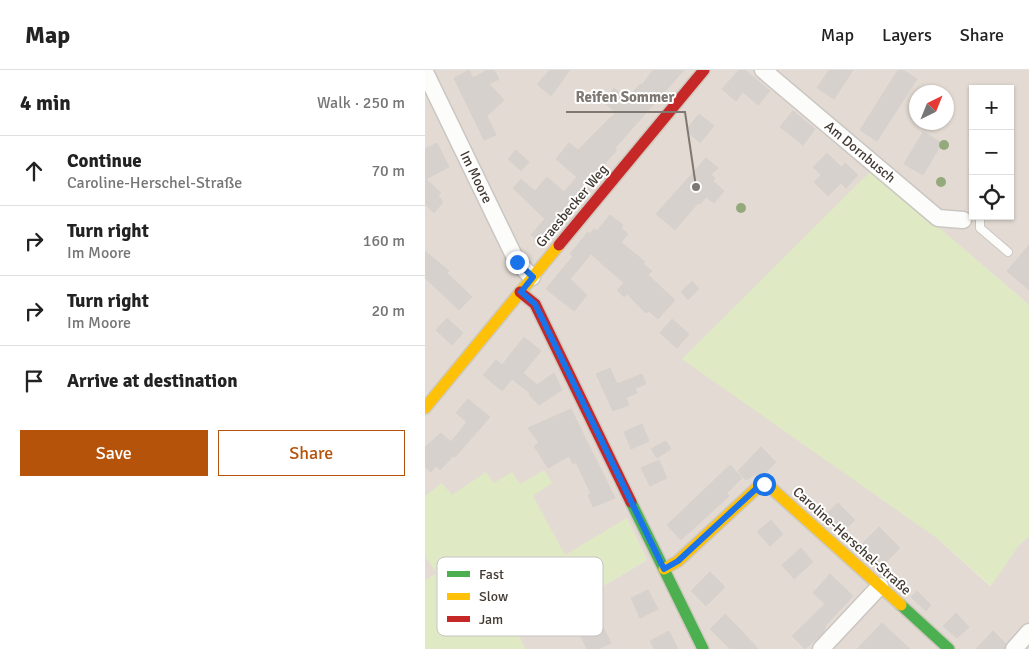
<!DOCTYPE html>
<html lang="en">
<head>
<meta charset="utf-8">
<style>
  body { margin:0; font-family:Signika,sans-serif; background:#f6f6f6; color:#222 }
  .controls { position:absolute; right:15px; top:15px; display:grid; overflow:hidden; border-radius:0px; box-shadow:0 1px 4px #0004 }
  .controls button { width:45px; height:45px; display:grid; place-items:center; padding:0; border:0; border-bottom:1px solid #e0e0e0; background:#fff; color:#222; font:25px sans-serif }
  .compass { position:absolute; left:484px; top:15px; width:45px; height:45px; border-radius:50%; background:#fff; box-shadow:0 1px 4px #0004; rotate:43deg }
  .stop { position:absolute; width:15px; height:15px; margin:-11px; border:4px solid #1a73e8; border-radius:50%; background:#fff }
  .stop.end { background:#1a73e8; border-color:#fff; box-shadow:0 1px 5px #0008 }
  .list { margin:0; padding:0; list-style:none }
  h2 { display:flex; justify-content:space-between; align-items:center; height:65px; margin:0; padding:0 20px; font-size:21px }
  h2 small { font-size:16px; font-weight:400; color:#767676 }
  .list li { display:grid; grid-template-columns:32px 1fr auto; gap:15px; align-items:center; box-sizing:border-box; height:70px; padding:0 20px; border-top:1px solid #e0e0e0 }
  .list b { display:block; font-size:19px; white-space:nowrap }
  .list p { margin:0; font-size:16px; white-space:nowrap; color:#767676 }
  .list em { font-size:16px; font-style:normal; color:#767676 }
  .actions { display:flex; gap:10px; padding:15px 20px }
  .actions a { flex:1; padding:11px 0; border:1px solid #b45309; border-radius:0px; text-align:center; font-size:18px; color:#b45309 }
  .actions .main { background:#b45309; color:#fff }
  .icon { flex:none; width:28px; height:28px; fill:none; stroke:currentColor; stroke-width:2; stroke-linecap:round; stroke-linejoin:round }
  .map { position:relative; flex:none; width:604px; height:579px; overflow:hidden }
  header { display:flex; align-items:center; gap:30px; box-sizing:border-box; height:70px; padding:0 25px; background:#fff; border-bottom:1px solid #e0e0e0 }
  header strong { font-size:24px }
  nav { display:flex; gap:28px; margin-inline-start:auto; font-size:18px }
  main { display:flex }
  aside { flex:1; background:#fff }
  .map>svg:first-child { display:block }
  .residential { fill:#e3dbd3; fill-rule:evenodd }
  .green { fill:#dfe9c4 }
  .building { fill:#d6d1cd; stroke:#d6d1cc }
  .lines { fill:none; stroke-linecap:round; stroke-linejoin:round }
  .lane-casing { stroke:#cac6c2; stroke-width:10 }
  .street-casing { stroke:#cac6c2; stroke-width:19 }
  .fast-casing { stroke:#cfc8be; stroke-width:14 }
  .slow-casing { stroke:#cfc8be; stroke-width:14 }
  .jam-casing { stroke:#cfc8be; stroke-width:14 }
  .lane { stroke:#fcfcfb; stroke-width:8 }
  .street { stroke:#fcfcfb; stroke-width:16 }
  .fast { stroke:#4caf50; stroke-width:11 }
  .slow { stroke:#ffc107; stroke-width:11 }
  .jam { stroke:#c62828; stroke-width:11 }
  .tree { fill:#95aa7c }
  .route { stroke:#1a73e8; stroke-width:6 }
  .labels { text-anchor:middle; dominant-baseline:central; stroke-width:4; stroke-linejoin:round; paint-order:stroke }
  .street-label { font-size:14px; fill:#433b33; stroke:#fff }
  .key { fill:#fff; stroke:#c7c4c2; stroke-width:1 }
  .key-label { font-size:14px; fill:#433b33 }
  .leader { fill:none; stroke:#7f7872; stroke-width:2 }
  .callout-dot { fill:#7f7872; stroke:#fff; stroke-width:2 }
  .callout-label { font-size:15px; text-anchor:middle; font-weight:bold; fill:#7f7872; stroke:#fff; stroke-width:4; stroke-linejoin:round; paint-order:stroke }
</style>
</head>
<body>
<header>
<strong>Map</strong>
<nav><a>Map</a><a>Layers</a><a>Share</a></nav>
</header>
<main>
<aside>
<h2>4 min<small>Walk · 250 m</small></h2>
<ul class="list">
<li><svg class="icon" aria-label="ahead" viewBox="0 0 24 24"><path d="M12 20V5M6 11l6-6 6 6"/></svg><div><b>Continue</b><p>Caroline-Herschel-Straße</p></div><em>70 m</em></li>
<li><svg class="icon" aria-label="right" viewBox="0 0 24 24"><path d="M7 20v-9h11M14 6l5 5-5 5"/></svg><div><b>Turn right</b><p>Im Moore</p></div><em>160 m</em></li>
<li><svg class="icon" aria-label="right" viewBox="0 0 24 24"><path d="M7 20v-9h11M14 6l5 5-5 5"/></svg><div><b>Turn right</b><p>Im Moore</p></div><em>20 m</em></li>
<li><svg class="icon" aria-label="arrive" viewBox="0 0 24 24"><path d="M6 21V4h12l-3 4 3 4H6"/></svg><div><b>Arrive at destination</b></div></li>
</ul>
<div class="actions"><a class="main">Save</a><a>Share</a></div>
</aside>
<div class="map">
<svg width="604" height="579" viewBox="0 0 604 579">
  <rect width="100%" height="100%" fill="#eeeae6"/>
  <path class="residential" d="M0,0H604V235L447,101L513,469L565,516L593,476L604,466V579H100L94,566L222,490L202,448L120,498L52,482L0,510ZM548,19H585V146H548ZM492,22H522V52H492Z"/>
  <g class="green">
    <path d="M447,100L604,235V466L593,476L566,516L513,469L257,289Z"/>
    <path d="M119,400L127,413L108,426L140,485L202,448L222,490L94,566L100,579H0V510L12,504L0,486V426L17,413L27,425L61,402L69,413L87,402L95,414Z"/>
  </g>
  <g class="building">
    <path d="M44,0L48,8L62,0H69L74,9L64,14L79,30L62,46L71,65L59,70L29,8Z"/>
    <path d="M125,0H145L126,26L112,14Z"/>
    <path d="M228,0H259L190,78L192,80L168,107L171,110L118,175L106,165L120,149L88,118L96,109L110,121L122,107L139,122L152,107L131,89L144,73L153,80L191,42L178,32L189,18L202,29L215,14L217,15Z"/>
    <path d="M314,0H320L345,21L333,35L318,22L311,31L297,19Z"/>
    <path d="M404,0H428L409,29L392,18Z"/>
    <path d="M473,0H478L492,9L452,71L435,60Z"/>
    <path d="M368,41L390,59L378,75L355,57Z"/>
    <path d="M274,44L289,56L275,73L261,60Z"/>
    <path d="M498,62L517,73L498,105L479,94Z"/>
    <path d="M12,73L24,97L1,109L16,123L13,125L18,132L9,143L0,134V79Z"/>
    <path d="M91,80L104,92L96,101L83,89Z"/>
    <path d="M402,83L416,97L420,93L433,105L421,118L416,113L403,126L389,112L396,105L388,97Z"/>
    <path d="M281,88L293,98L286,105L290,108L288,111L299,121L289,133L281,127L275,134L273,133L250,160L231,144Z"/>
    <path d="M185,145L198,155L196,158L203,164L196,172L220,192L218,194L227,201L223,205L250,230L233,249L224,241L221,243L202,224L199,227L192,220L199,213L166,184L145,209L162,225L149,241L121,219L148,186L145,184L163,162L165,164L169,159L172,161Z"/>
    <path d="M604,175V220L582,201Z"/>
    <path d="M0,181L24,201L22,203L47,227L34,240L0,208Z"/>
    <path d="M267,211L274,219L263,230L256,222Z"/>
    <path d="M22,248L38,263L27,275L11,260Z"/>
    <path d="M247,249L264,264L252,278L235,263Z"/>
    <path d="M99,267L116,281L98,303L112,315L129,303L137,320L114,335L104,325L105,323L87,309L77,321L58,305L71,290L77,295Z"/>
    <path d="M185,298L192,314L217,304L221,314L210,318L212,323L201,328L204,335L188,341L171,304Z"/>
    <path d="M43,329L65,347L30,387L28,386L15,400L11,396L6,402L0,397V377L16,363L26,372L42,352L31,343Z"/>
    <path d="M146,339L190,428L168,437L163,425L166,424L151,392L148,394L144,386L123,398L109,376L114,373L103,358Z"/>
    <path d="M217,354L224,371L206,379L199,362Z"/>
    <path d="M241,371L246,379L232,388L226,379Z"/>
    <path d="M336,377L351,392L341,402L329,405L321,410L313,401Z"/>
    <path d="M234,390L242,408L225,416L216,398Z"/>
    <path d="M305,395L317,408L302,423L304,426L256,470L242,455Z"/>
    <path d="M413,433L430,450L416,464L398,447Z"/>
    <path d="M346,450L358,464L345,476L332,462Z"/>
    <path d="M454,457L475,478L457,496L436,475Z"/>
    <path d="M376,478L388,492L369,509L357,495Z"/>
    <path d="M285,502L300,517L281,536L266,521Z"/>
    <path d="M405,504L428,526L401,555L398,563L380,579L367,566L400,534L388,523Z"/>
    <path d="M223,520L233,539L215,548L206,528Z"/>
    <path d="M492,521L506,535L501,541L486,527Z"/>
    <path d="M531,543L544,557L532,568L518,556Z"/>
    <path d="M300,544L314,558L333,579H305L285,559Z"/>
    <path d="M174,549L186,573L173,579H162L152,559Z"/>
    <path d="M457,553L485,579H432Z"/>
    <path d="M244,561L253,579H229L225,571Z"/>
    <path d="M568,561L581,574L579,579H551Z"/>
  </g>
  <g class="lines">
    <defs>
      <path id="lane" d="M555,151V158L583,182"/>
      <g id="street">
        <path d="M338,0L513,148L538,150"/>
        <path d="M0,2L92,192L107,207"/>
        <path d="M396,579L455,516"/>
        <path d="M589,579L604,562"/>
      </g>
      <g id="fast">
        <path d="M206,432L278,579"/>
        <path d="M476,535L524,579"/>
      </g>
      <g id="slow">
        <path d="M0,338L134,175"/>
        <path d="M239,499L253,491L333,417L339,415L345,417L476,535"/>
      </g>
      <g id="jam">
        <path d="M134,175L279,0"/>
        <path d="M95,222L110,234L206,432"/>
      </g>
    </defs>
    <use href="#lane" class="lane-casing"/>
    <use href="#street" class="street-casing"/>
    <use href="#fast" class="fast-casing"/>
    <use href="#slow" class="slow-casing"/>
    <use href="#jam" class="jam-casing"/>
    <use href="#lane" class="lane"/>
    <use href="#street" class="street"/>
    <use href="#fast" class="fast"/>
    <use href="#slow" class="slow"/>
    <use href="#jam" class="jam"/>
  </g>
  <g class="tree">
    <circle cx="519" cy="75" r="5"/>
    <circle cx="516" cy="112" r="5"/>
    <circle cx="316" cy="138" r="5"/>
  </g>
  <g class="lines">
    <path class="route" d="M92,192L108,207L96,222L110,234L239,499L253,491L333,417L339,414"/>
  </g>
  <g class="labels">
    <g class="street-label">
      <text transform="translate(435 82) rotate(40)">Am Dornbusch</text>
      <text transform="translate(51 107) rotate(64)">Im Moore</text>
      <text transform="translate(147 136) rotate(-50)">Graesbecker Weg</text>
      <text transform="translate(427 471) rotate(42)">Caroline-Herschel-Straße</text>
    </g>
  </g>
  <rect x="12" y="487" width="166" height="79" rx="8" class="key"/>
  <rect x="22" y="501" width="23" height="6" fill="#4caf50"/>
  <rect x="22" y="523" width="23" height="7" fill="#ffc107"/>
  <rect x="22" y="546" width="23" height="6" fill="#c62828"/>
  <g class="key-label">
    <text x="54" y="509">Fast</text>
    <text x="54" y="531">Slow</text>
    <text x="54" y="554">Jam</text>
  </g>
  <path class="leader" d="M271 117L260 42H141"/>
  <circle class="callout-dot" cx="271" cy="117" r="5"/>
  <g class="callout-label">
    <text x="200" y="32">Reifen Sommer</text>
  </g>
</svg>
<div class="controls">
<button>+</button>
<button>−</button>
<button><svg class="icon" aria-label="locate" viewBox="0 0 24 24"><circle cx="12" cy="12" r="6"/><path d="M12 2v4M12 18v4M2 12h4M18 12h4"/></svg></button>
</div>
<svg class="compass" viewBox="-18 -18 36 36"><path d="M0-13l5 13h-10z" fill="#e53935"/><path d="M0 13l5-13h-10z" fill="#767676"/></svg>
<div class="stop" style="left:339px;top:414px"></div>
<div class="stop end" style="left:92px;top:192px"></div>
</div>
</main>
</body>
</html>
